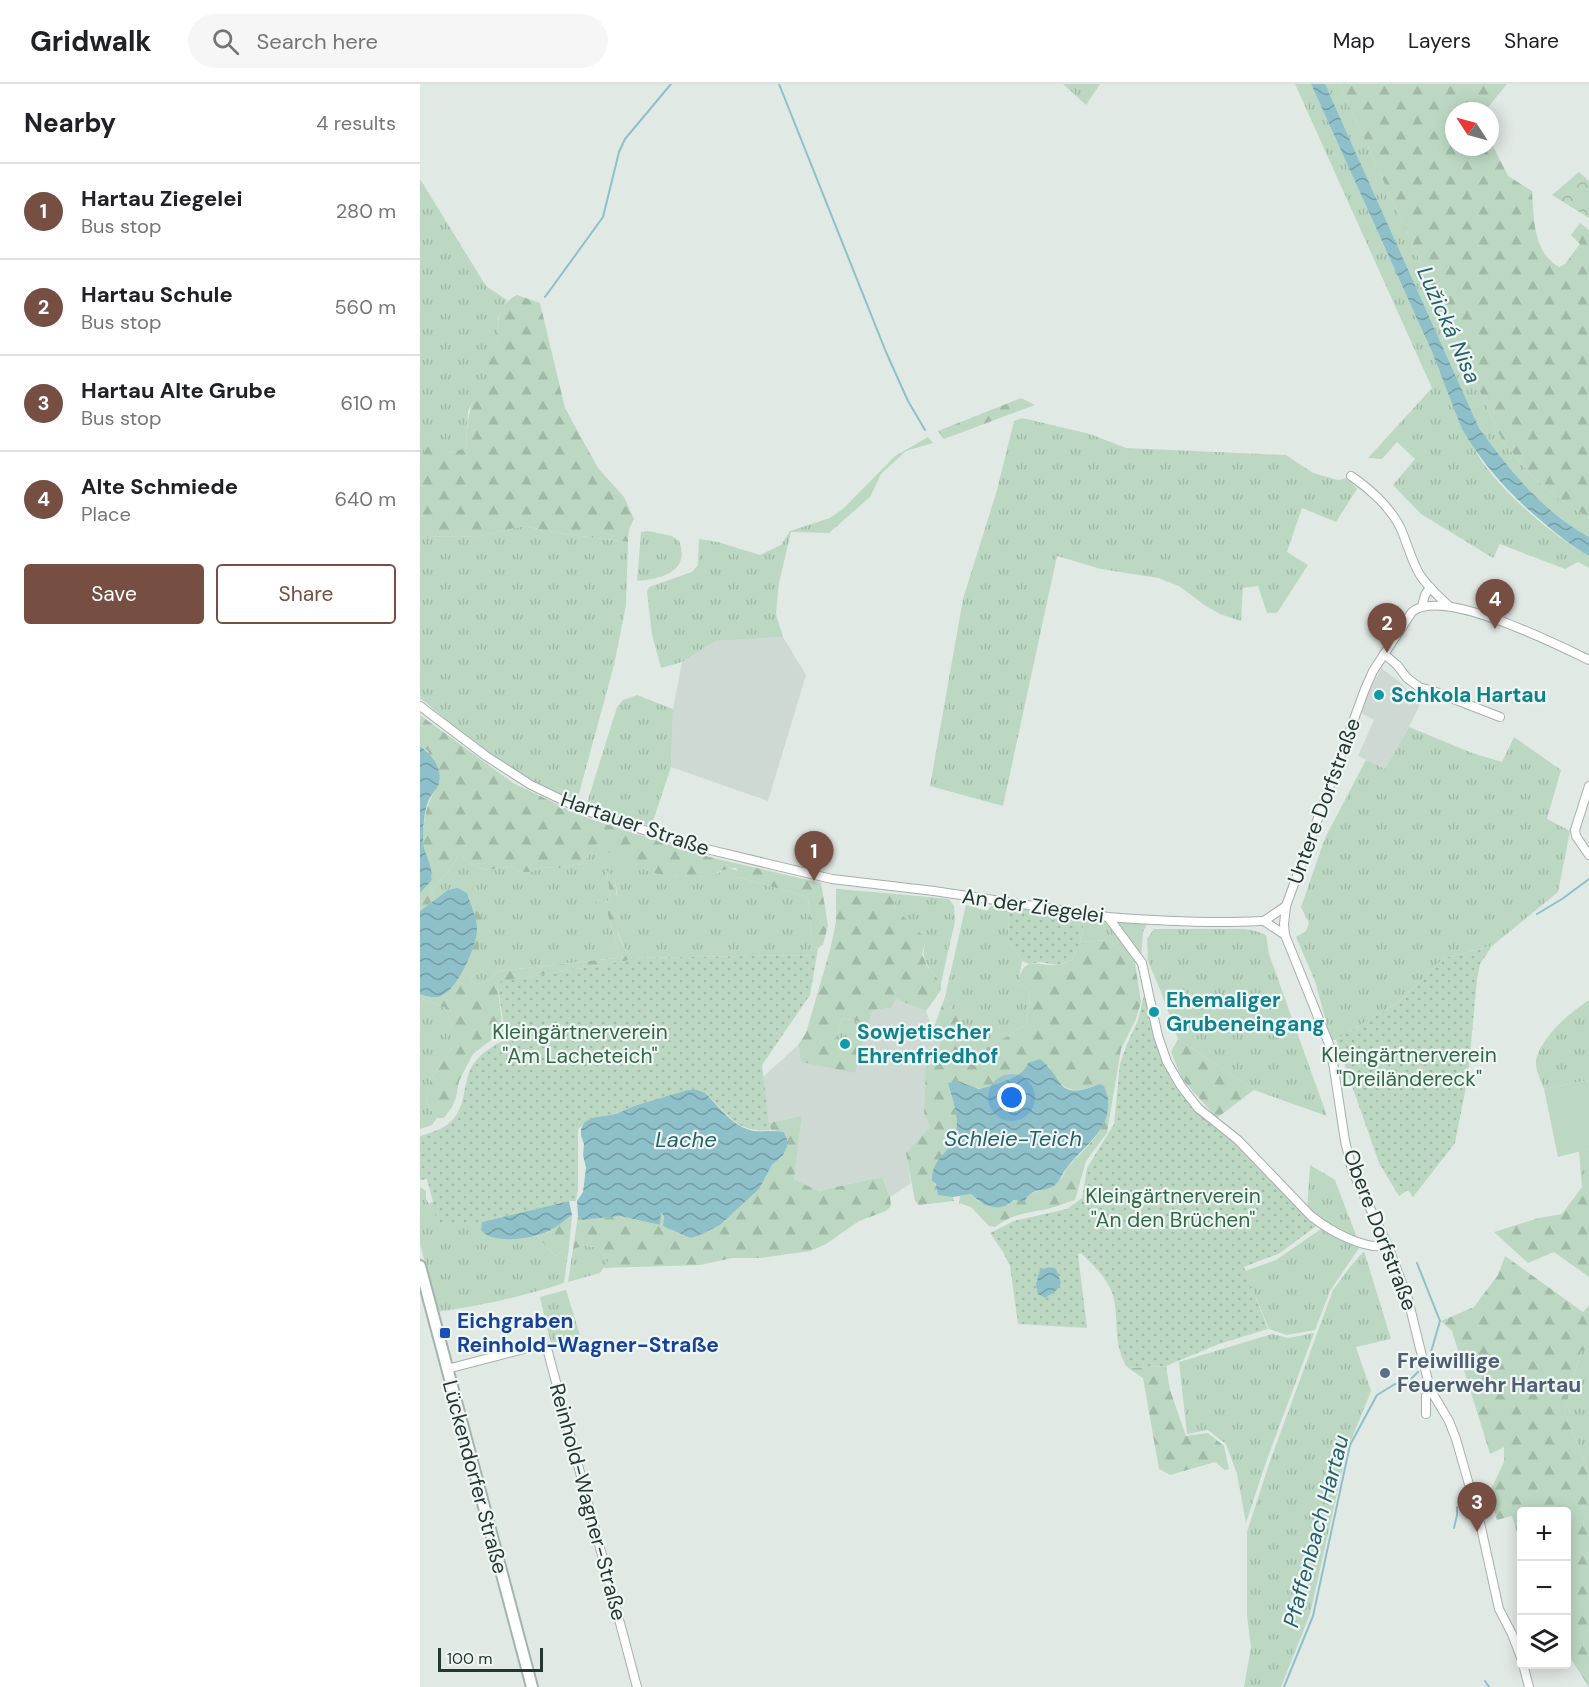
<!DOCTYPE html>
<html lang="en">
<head>
<meta charset="utf-8">
<style>
  body { margin:0; font-family:"DM Sans",sans-serif; background:#f6f6f6; color:#202124 }
  .controls { position:absolute; right:18px; bottom:18px; display:grid; overflow:hidden; border-radius:6px; box-shadow:0 3px 15px #0003 }
  .controls button { width:54px; height:54px; display:grid; place-items:center; padding:0; border:0; border-bottom:2px solid #e0e0e0; background:#fff; color:#202124; font:30px sans-serif }
  .compass { position:absolute; left:1025px; top:18px; width:54px; height:54px; border-radius:50%; background:#fff; box-shadow:0 3px 15px #0003; rotate:306deg }
  .scale { position:absolute; left:18px; bottom:15px; width:105px; box-sizing:border-box; padding-left:6px; border:3px solid #233832; border-top:0; font-size:16px; line-height:21px; white-space:nowrap; color:#233832; -webkit-text-stroke:4px #f0f6f3; paint-order:stroke }
  .you { position:absolute; left:592px; top:1014px; width:21px; height:21px; margin:-15px; border:4px solid #fff; border-radius:50%; background:#1a73e8; box-shadow:0 0 0 9px #1a73e833 }
  .badge { display:grid; place-items:center; width:39px; height:39px; border-radius:50%; background:#774e42; color:#fff; font-size:20px; font-weight:700 }
  .pin { position:absolute; translate:-50% -50px; filter:drop-shadow(0 2px 3px #0008) }
  .pin::after { content:''; position:absolute; top:32px; width:21px; height:18px; background:inherit; clip-path:polygon(0 0,100% 0,50% 100%) }
  .list { margin:0; padding:0; list-style:none }
  h2 { display:flex; justify-content:space-between; align-items:center; height:78px; margin:0; padding:0 24px; font-size:26px }
  h2 small { font-size:20px; font-weight:400; color:#757577 }
  .list li { display:grid; grid-template-columns:39px 1fr auto; gap:18px; align-items:center; box-sizing:border-box; height:96px; padding:0 24px; border-top:2px solid #e0e0e0 }
  .list b { display:block; font-size:22px; white-space:nowrap }
  .list p { margin:0; font-size:20px; white-space:nowrap; color:#757577 }
  .list em { font-size:20px; font-style:normal; color:#757577 }
  .actions { display:flex; gap:12px; padding:18px 24px }
  .actions a { flex:1; padding:14px 0; border:2px solid #774e42; border-radius:6px; text-align:center; font-size:21px; color:#774e42 }
  .actions .main { background:#774e42; color:#fff }
  .icon { flex:none; width:33px; height:33px; fill:none; stroke:currentColor; stroke-width:2; stroke-linecap:round; stroke-linejoin:round }
  .map { position:relative; flex:none; width:1169px; height:1603px; overflow:hidden }
  header { display:flex; align-items:center; gap:36px; box-sizing:border-box; height:84px; padding:0 30px; background:#fff; border-bottom:2px solid #e0e0e0 }
  header strong { font-size:28px }
  nav { display:flex; gap:33px; margin-inline-start:auto; font-size:21px }
  .search { width:420px; height:54px; background:#f6f6f6; display:flex; align-items:center; gap:15px; box-sizing:border-box; padding:0 21px; border-radius:33px; color:#757577; font-size:22px }
  main { display:flex }
  aside { flex:1; background:#fff }
  .map>svg:first-child { display:block }
  .built { fill:#cfd9d4 }
  .grass { fill:url(#grass-tufts) }
  .forest { fill:url(#forest-firs); fill-rule:evenodd }
  .park { fill:url(#park-crowns) }
  .garden { fill:url(#garden-dots) }
  .pitch { fill:#bcd8c3 }
  .water { fill:url(#water-waves) }
  .lines { fill:none; stroke-linecap:round; stroke-linejoin:round }
  .stream { stroke:#8ec0c9; stroke-width:2 }
  .minor-casing { stroke:#a4b0ac; stroke-width:10 }
  .secondary-casing { stroke:#a1b4ad; stroke-width:14 }
  .minor { stroke:#fff; stroke-width:8 }
  .secondary { stroke:#fff; stroke-width:10 }
  .culture-dot { fill:#0f9aa8; stroke:#f0f6f3; stroke-width:2 }
  .transit-dot { fill:#1a4fb4; stroke:#f0f6f3; stroke-width:2 }
  .service-dot { fill:#5c6f8a; stroke:#f0f6f3; stroke-width:2 }
  .labels { text-anchor:middle; dominant-baseline:central; stroke-width:4.5; stroke-linejoin:round; paint-order:stroke }
  .culture-label { font-size:21px; font-weight:bold; fill:#0d838f; stroke:#f0f6f3; text-anchor:start }
  .street-label { font-size:21px; fill:#233832; stroke:#f0f6f3 }
  .park-label { font-size:21px; fill:#326a48; stroke:#f0f6f3 }
  .transit-label { font-size:21px; font-weight:bold; fill:#164399; stroke:#f0f6f3; text-anchor:start }
  .service-label { font-size:21px; font-weight:bold; fill:#4e5e75; stroke:#f0f6f3; text-anchor:start }
  .water-label { font-size:22px; font-style:italic; fill:#24616d; stroke:#f0f6f3 }
</style>
</head>
<body>
<header>
<strong>Gridwalk</strong>
<div class="search"><svg class="icon" aria-label="search" viewBox="0 0 24 24"><circle cx="10" cy="10" r="6"/><path d="M15 15l6 6"/></svg>Search here</div>
<nav><a>Map</a><a>Layers</a><a>Share</a></nav>
</header>
<main>
<aside>
<h2>Nearby<small>4 results</small></h2>
<ul class="list">
<li><span class="badge">1</span><div><b>Hartau Ziegelei</b><p>Bus stop</p></div><em>280 m</em></li>
<li><span class="badge">2</span><div><b>Hartau Schule</b><p>Bus stop</p></div><em>560 m</em></li>
<li><span class="badge">3</span><div><b>Hartau Alte Grube</b><p>Bus stop</p></div><em>610 m</em></li>
<li><span class="badge">4</span><div><b>Alte Schmiede</b><p>Place</p></div><em>640 m</em></li>
</ul>
<div class="actions"><a class="main">Save</a><a>Share</a></div>
</aside>
<div class="map">
<svg width="1169" height="1603" viewBox="0 0 1169 1603">
  <defs>
    <pattern id="grass-tufts" width="24" height="20" patternUnits="userSpaceOnUse" patternTransform="scale(1.5)"><rect width="24" height="20" fill="#bcd8c3"/><path d="M3 7l-1-3M5 7V3M7 7l1-3M15 17l-1-3M17 17v-4M19 17l1-3" fill="none" stroke="#a1baa8"/></pattern>
    <pattern id="forest-firs" width="22" height="20" patternUnits="userSpaceOnUse" patternTransform="scale(1.5)"><rect width="22" height="20" fill="#bcd8c3"/><path d="M5 1l3.5 6h-7zM16 11l3.5 6h-7z" fill="#a1baa8"/></pattern>
    <pattern id="park-crowns" width="20" height="18" patternUnits="userSpaceOnUse" patternTransform="scale(1.5)"><rect width="20" height="18" fill="#bcd8c3"/><path d="M2 6a3 3 0 1 1 6 0M12 15a3 3 0 1 1 6 0" fill="none" stroke="#a1baa8"/></pattern>
    <pattern id="garden-dots" width="8" height="8" patternUnits="userSpaceOnUse" patternTransform="scale(1.5)"><rect width="8" height="8" fill="#bcd8c3"/><path d="M2 2h.1M6 6h.1" fill="none" stroke="#a1baa8" stroke-width="1.8" stroke-linecap="round"/></pattern>
    <pattern id="water-waves" width="16" height="10" patternUnits="userSpaceOnUse" patternTransform="scale(1.5)"><rect width="16" height="10" fill="#8ec0c9"/><path d="M0 5q4-4 8 0t8 0" fill="none" stroke="#749da4"/></pattern>
  </defs>
  <rect width="100%" height="100%" fill="#e1e9e5"/>
  <g class="built">
    <path d="M363,553L386,591L348,717L251,683L253,625L262,578L296,557Z"/>
    <path d="M961,584L980,598L1000,620L989,643L965,685L938,672L954,636L941,629L950,606Z"/>
    <path d="M476,915L506,927L513,946L524,954L510,1043L486,1069L491,1099L470,1113L462,1093L397,1107L374,1095L382,1032L349,1039L343,993L378,961L381,978L452,926L471,924Z"/>
  </g>
  <g class="grass">
    <path d="M643,0H680L666,21Z"/>
    <path d="M875,0H891L1012,268C1021,293 1032,316 1043,340C1048,351 1053,363 1059,373C1080,407 1134,453 1169,472V484L1158,478L1145,485L1080,460L1073,474L1001,430L973,401L995,375L977,358L962,375L948,374L1012,304Z"/>
    <path d="M905,0H919L1083,358L1115,395L1136,413L1169,434V453C1122,427 1090,387 1059,344Z"/>
    <path d="M0,95L66,202L87,216L78,234L77,263L69,291L62,300L48,327L46,365L30,369L24,366L0,379Z"/>
    <path d="M602,334L670,350L706,364L866,371L893,389L918,396L928,394L937,405L916,438L882,424L867,468L888,481L857,529H847L838,502L823,504L821,537L800,530L786,522L759,502L738,494L681,485L637,472L583,722L510,702L543,515L577,406L594,337Z"/>
    <path d="M508,353L513,359L486,367L461,390L450,413L409,449L371,448L359,499L356,530L363,553L296,557L262,578L241,584L232,551L227,508L229,503L272,488L278,481L279,455L298,458L340,471L361,461L370,447L410,434L424,424L475,372Z"/>
    <path d="M103,442L144,450L208,458L206,521L194,581L157,717C145,712 133,708 122,703C77,680 39,646 0,614V453L61,452Z"/>
    <path d="M228,447L252,452L259,457C271,488 240,495 217,497L221,448Z"/>
    <path d="M217,611L253,625L251,683L231,743L167,719L197,623L203,616Z"/>
    <path d="M989,643L1052,669L1082,678L1094,653L1141,686L1127,735L1150,747L1138,808L1072,862L1024,874L979,918L916,956H911L895,897L876,853L886,847L889,839L881,823L905,754L946,676L965,685Z"/>
    <path d="M177,760L210,779L231,787L257,793H279L298,789L309,784L319,787L317,793L382,811L388,815C391,831 389,847 393,862L398,864L397,871L212,874C201,861 194,844 195,826C196,808 201,803 187,787L190,813L187,818L178,815L181,822L187,828L199,868L196,874L78,887L69,897L57,900L50,896L51,885L56,872L11,808C20,795 32,787 37,772H42L55,783L68,786L90,782L101,788H110L123,783L140,784L162,780Z"/>
    <path d="M477,810L529,815L534,822L535,837L521,899C510,885 500,877 505,859L474,823Z"/>
    <path d="M573,820L589,822L588,855L602,877L598,900L609,906L610,914L606,941L569,963H556L525,913L546,821L567,827Z"/>
    <path d="M665,833L691,840L717,877L715,880L689,856L660,858Z"/>
    <path d="M696,838L727,840L723,848L721,873Z"/>
    <path d="M734,845H825L836,847L846,851L849,870L907,1032L834,1006L758,955L741,908L728,877L727,855Z"/>
    <path d="M0,914L26,924L32,944V964L10,996L6,1019L17,1034L12,1041L0,1045Z"/>
    <path d="M1169,916V996L1124,1005C1121,997 1115,985 1116,977C1120,954 1150,928 1169,916Z"/>
    <path d="M422,934L441,938L435,966L415,961Z"/>
    <path d="M1169,1065V1113L1162,1103L1159,1067Z"/>
    <path d="M890,1081L915,1096L937,1154L909,1140L887,1126Z"/>
    <path d="M0,1103L6,1107V1115L20,1138H62L61,1146L90,1154L117,1152L135,1172L149,1163L144,1199C102,1213 61,1221 18,1228L0,1160Z"/>
    <path d="M901,1145L917,1150L939,1164L910,1207L895,1246L867,1251L849,1245L825,1187L856,1176Z"/>
    <path d="M163,1161L178,1164L189,1176L180,1189L148,1198L153,1165Z"/>
    <path d="M944,1167L971,1255L936,1263L951,1307L926,1369L890,1530L861,1603H824L831,1563L827,1532V1448L849,1380L913,1206L930,1183Z"/>
    <path d="M146,1206L160,1251L131,1260L120,1213Z"/>
    <path d="M894,1249L846,1378L826,1439L817,1390L806,1360L788,1346L767,1350L759,1278L852,1250L868,1254Z"/>
    <path d="M1169,1266V1388L1144,1328L1161,1267Z"/>
  </g>
  <g class="forest">
    <path d="M919,0H1087L1065,27H1034V63H1070V56L1088,92L1112,107C1114,135 1113,168 1139,183L1145,180L1160,160L1151,151L1160,139L1169,146V434L1136,413L1115,395L1083,358Z"/>
    <path d="M97,211L120,219L145,324L178,384L204,413L214,435L209,445L208,458L144,450L103,442L61,452L0,453V379L6,365L13,358L30,369L46,364C48,332 48,319 68,291L54,278L77,263C78,241 75,222 97,211Z"/>
    <path d="M601,314L615,321L524,355L518,347Z"/>
    <path d="M0,631L93,699L162,732L281,771L401,799L408,841L403,861L398,864L393,862C389,847 391,831 388,815L382,811L317,793L313,790L318,787L316,784C304,784 292,792 279,793C251,796 217,786 193,771C187,767 183,763 177,760L162,780L140,784L123,783L110,788H101L90,782L68,786L55,783L42,772H37C32,787 20,795 11,808L16,813L43,795L48,796C63,820 64,842 57,869C54,879 51,886 50,896L57,900L69,897L78,887L196,874L199,868L187,828L175,818L178,815L187,818L190,813L187,787C203,796 193,828 197,845C198,855 205,866 212,874L206,877L77,898L83,947L53,970L39,997L36,1014L32,1023L24,1034H17L6,1019L10,996L32,964V944L26,924L0,914V910C7,913 16,915 23,911C38,904 57,862 57,845C57,833 50,820 47,809L28,806L0,827V809L12,796C11,784 9,783 5,773C0,752 4,721 17,703L8,667L0,662Z"/>
    <path d="M416,805L477,810L474,823L502,851L505,859L502,870L507,882L521,899V906L506,927L476,915L471,924L452,926L435,989L381,978L378,961L386,949L410,866L416,838ZM422,934L441,938L435,965L415,961Z"/>
    <path d="M689,856L715,880L721,918L716,935L701,965L687,1049L666,1077L655,1116C644,1119 634,1124 623,1126C603,1129 592,1131 575,1143L569,1142L551,1123L539,1119L540,1112L551,1110L559,1118L588,1121C601,1109 625,1108 638,1098C643,1094 644,1087 649,1082C670,1059 703,1032 680,1000C653,1010 642,1009 629,982C622,983 611,983 606,986C590,995 562,1013 545,999H528C532,1014 539,1031 536,1047C533,1069 511,1073 512,1097L526,1111L533,1113L534,1117L499,1121L495,1117L486,1069L510,1043L504,1029L506,979L524,955L513,946L525,913L556,963H569L606,941L610,914L609,906L598,900C603,869 619,883 638,881C643,880 648,877 652,876L660,858Z"/>
    <path d="M758,955L834,1006L797,1034L762,995L751,968Z"/>
    <path d="M382,1032L374,1095L398,1107L462,1093L470,1113L471,1122L466,1127L439,1137L406,1160L390,1167L340,1174H312L280,1181L183,1184L189,1176C177,1162 171,1158 153,1165L158,1132L162,1136L200,1132L240,1141V1129L247,1118L244,1113L247,1100L251,1098L254,1100L251,1109V1115L248,1119L243,1142L270,1154L278,1152L300,1141L339,1105L352,1081L363,1071L367,1063V1055L364,1048L351,1046L349,1039Z"/>
    <path d="M1162,1103L1169,1113V1193L1134,1168L1108,1179L1074,1148L1119,1134L1142,1130Z"/>
    <path d="M152,1131L149,1163L135,1172L117,1152L130,1147Z"/>
    <path d="M1085,1172L1163,1228L1169,1221V1266L1161,1267L1144,1328L1169,1388V1603L1147,1569L1146,1428H1102L1101,1461L1092,1432L1077,1436L1069,1409L1084,1378V1363L1070,1370L1032,1247L1021,1237L1054,1223L1078,1191Z"/>
    <path d="M746,1282L750,1306L766,1352L788,1349L804,1362L809,1385L805,1386L795,1378L750,1391L739,1385L723,1294L708,1284Z"/>
  </g>
  <path class="park" d="M1159,88L1169,97V134L1132,111Z"/>
  <g class="garden">
    <path d="M589,822L665,833L660,858L652,876L637,881L620,878L609,880L602,877L588,855Z"/>
    <path d="M1072,862L1060,880L1057,895L1048,993L1035,1059L993,1113L988,1106L979,1112L959,1079L916,956L979,918L1024,874Z"/>
    <path d="M397,871L390,911L342,981L349,1039L351,1046C315,1049 310,1031 285,1009L214,1022L196,1030L171,1034L158,1045V1106L156,1117H149L62,1138H20L12,1126L9,1119L13,1118L7,1095L0,1096V1052C29,1044 40,1036 45,1004C47,996 48,989 52,982C60,969 73,962 86,955L77,898L205,877L212,874Z"/>
    <path d="M726,903L736,951L761,1004L899,1140L860,1169L824,1183L848,1245L799,1260L746,1282L708,1284C691,1262 701,1231 691,1206C685,1192 672,1180 661,1169L658,1170L667,1244L598,1240L590,1182L583,1168L570,1149L594,1137L647,1125L662,1114L667,1084L694,1040L700,980L707,960L718,936Z"/>
  </g>
  <path class="pitch" d="M1169,996V1065L1138,1073L1124,1005Z"/>
  <g class="water">
    <path d="M891,0H905L1059,344C1090,387 1122,427 1169,453V472C1153,463 1138,451 1124,439C1090,411 1064,382 1042,345L1012,268Z"/>
    <path d="M0,662C12,671 24,685 18,702C15,707 10,712 8,718C4,728 3,744 3,755C3,767 8,772 10,782C12,786 11,792 12,796L0,809Z"/>
    <path d="M37,804L47,809C50,820 57,833 57,845C57,862 38,904 23,911C16,915 7,913 0,910V827L28,806Z"/>
    <path d="M620,975C646,995 634,1018 680,1000L684,1002C700,1041 666,1058 646,1085C641,1091 640,1099 632,1103C621,1108 611,1104 605,1117L594,1116C580,1129 564,1123 551,1110L533,1113L518,1111L516,1100L512,1097C511,1072 533,1069 536,1047C539,1031 532,1014 528,999L538,997L559,1005C573,1001 604,994 608,979Z"/>
    <path d="M268,1006H277L285,1009C299,1022 314,1045 335,1047C344,1048 354,1046 364,1048L367,1055V1063L363,1071L352,1081L339,1105L300,1141L278,1152L270,1154L243,1142L244,1132L241,1128L240,1141L200,1132L162,1136L158,1132L157,1117L163,1108L166,1084L163,1071L164,1060L161,1052V1045L164,1039L171,1034L196,1030L214,1022Z"/>
    <path d="M149,1117L152,1131C145,1136 137,1143 129,1147C113,1155 72,1161 61,1146L62,1138Z"/>
    <path d="M629,1183L636,1185L641,1199L637,1206L625,1214L618,1210L616,1200L620,1186Z"/>
  </g>
  <g class="lines">
    <g class="stream">
      <path d="M359,0L466,268L488,317L505,346"/>
      <path d="M125,213L183,133L199,68L205,55L251,0"/>
      <path d="M1117,830L1142,815L1169,795"/>
      <path d="M997,1179L1020,1237L1008,1278"/>
      <path d="M1034,1444L1037,1431V1423"/>
      <path d="M1065,1597L1069,1603"/>
      <path d="M864,1603L893,1532L930,1361L957,1311L975,1300L989,1297L998,1288"/>
    </g>
    <defs>
      <g id="minor">
        <path d="M931,392C949,404 970,423 980,443C987,458 991,476 1000,491C1008,503 1018,512 1029,522"/>
        <path d="M1002,522L1005,511L1010,503"/>
        <path d="M964,570L977,581L987,594L999,603L1013,607L1080,633"/>
        <path d="M0,622L66,672L111,701L159,724L192,736L278,763L412,795L514,807L688,833C739,837 789,840 840,837H844L866,822"/>
        <path d="M1169,702L1155,746L1156,752L1169,771"/>
        <path d="M688,833L722,879L738,952L747,978L761,1002L778,1024L818,1056L891,1132C910,1147 944,1166 968,1162"/>
        <path d="M844,837L865,851"/>
        <path d="M27,1285L119,1261L125,1262L128,1268L217,1603"/>
        <path d="M1006,1330V1312L1010,1305"/>
        <path d="M1102,1576L1092,1550L1079,1525L1060,1439L1036,1355L1029,1337L1010,1305L988,1215L968,1162L932,1086L925,1057L911,965L865,851L864,840L866,822L945,605L953,587L992,528C1023,503 1136,560 1169,576"/>
        <path d="M1103,1580L1109,1603"/>
      </g>
      <path id="secondary" d="M0,1182L112,1603"/>
    </defs>
    <use href="#minor" class="minor-casing"/>
    <use href="#secondary" class="secondary-casing"/>
    <use href="#minor" class="minor"/>
    <use href="#secondary" class="secondary"/>
  </g>
  <g class="culture-dot">
    <circle cx="959" cy="611" r="6"/>
    <circle cx="734" cy="928" r="6"/>
    <circle cx="425" cy="960" r="6"/>
  </g>
  <rect class="transit-dot" x="19" y="1243" width="12" height="12" rx="3"/>
  <circle class="service-dot" cx="965" cy="1289" r="6"/>
  <g class="labels">
    <g class="culture-label">
      <text x="971" y="611">Schkola Hartau</text>
      <text x="746" y="916">Ehemaliger<tspan x="746" dy="24">Grubeneingang</tspan></text>
      <text x="437" y="948">Sowjetischer<tspan x="437" dy="24">Ehrenfriedhof</tspan></text>
    </g>
    <g class="street-label">
      <text transform="translate(904 717) rotate(-70)">Untere Dorfstraße</text>
      <text transform="translate(215 740) rotate(19)">Hartauer Straße</text>
      <text transform="translate(613 822) rotate(8)">An der Ziegelei</text>
      <text transform="translate(960 1146) rotate(69)">Obere Dorfstraße</text>
      <text transform="translate(55 1393) rotate(75)">Lückendorfer Straße</text>
      <text transform="translate(168 1418) rotate(75)">Reinhold-Wagner-Straße</text>
    </g>
    <g class="park-label">
      <text x="160" y="948">Kleingärtnerverein<tspan x="160" dy="24">"Am Lacheteich"</tspan></text>
      <text x="989" y="971">Kleingärtnerverein<tspan x="989" dy="24">"Dreiländereck"</tspan></text>
      <text x="753" y="1112">Kleingärtnerverein<tspan x="753" dy="24">"An den Brüchen"</tspan></text>
    </g>
    <g class="transit-label">
      <text x="37" y="1237">Eichgraben<tspan x="37" dy="24">Reinhold-Wagner-Straße</tspan></text>
    </g>
    <g class="service-label">
      <text x="977" y="1277">Freiwillige<tspan x="977" dy="24">Feuerwehr Hartau</tspan></text>
    </g>
    <g class="water-label">
      <text transform="translate(1029 241) rotate(66)">Lužická Nisa</text>
      <text x="593" y="1054">Schleie-Teich</text>
      <text x="266" y="1055">Lache</text>
      <text transform="translate(896 1447) rotate(-75)">Pfaffenbach Hartau</text>
    </g>
  </g>
</svg>
<div class="controls">
<button>+</button>
<button>−</button>
<button><svg class="icon" aria-label="layers" viewBox="0 0 24 24"><path d="M12 4l9 5-9 5-9-5zM3 14l9 5 9-5"/></svg></button>
</div>
<svg class="compass" viewBox="-18 -18 36 36"><path d="M0-13l5 13h-10z" fill="#e53935"/><path d="M0 13l5-13h-10z" fill="#757577"/></svg>
<div class="scale">100 m</div>
<div class="you"></div>
<div class="pin badge" style="left:394px;top:797px">1</div>
<div class="pin badge" style="left:967px;top:569px">2</div>
<div class="pin badge" style="left:1057px;top:1448px">3</div>
<div class="pin badge" style="left:1075px;top:545px">4</div>
</div>
</main>
</body>
</html>
